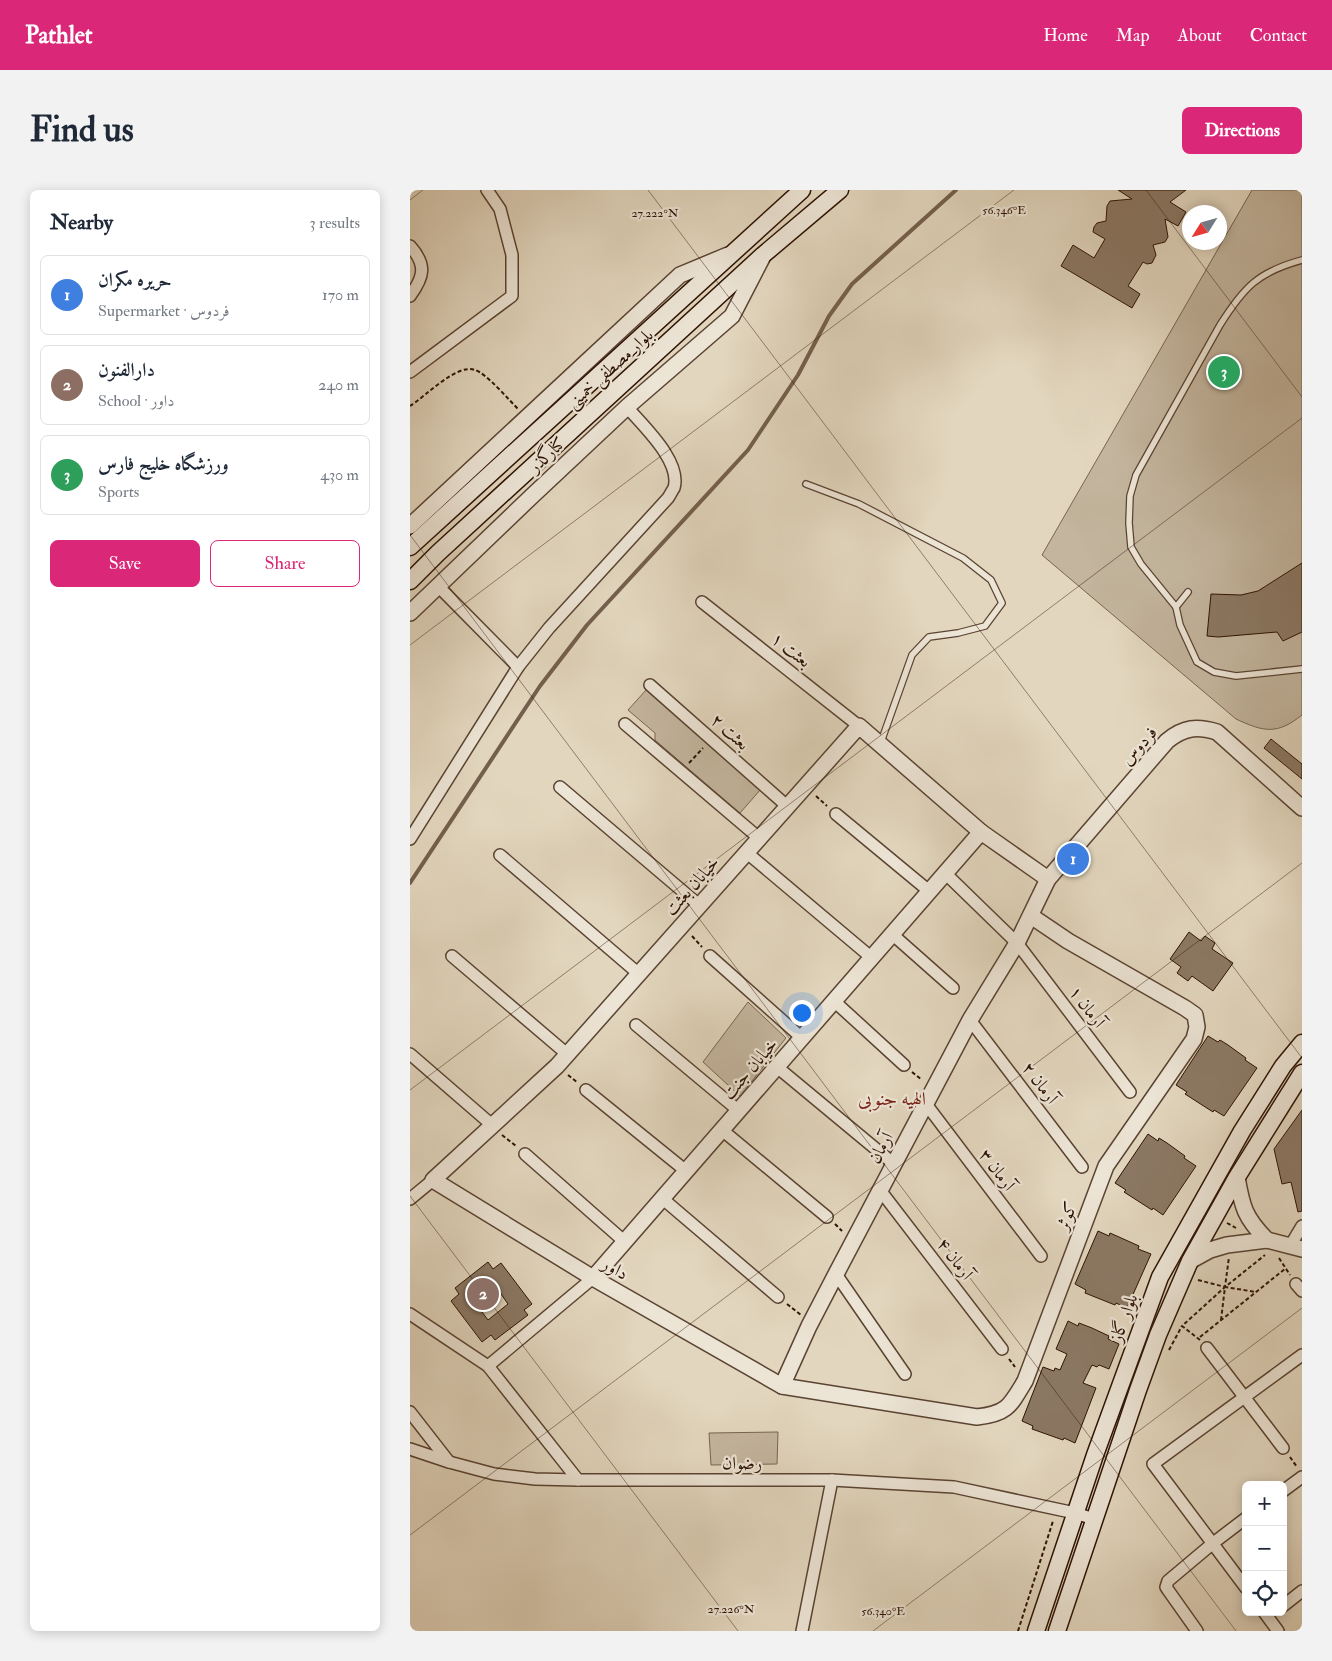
<!DOCTYPE html>
<html lang="en">
<head>
<meta charset="utf-8">
<style>
  body { margin:0; font-family:"IM FELL Double Pica",Amiri,serif; background:#f2f2f3; color:#1f2937 }
  .controls { position:absolute; right:15px; bottom:15px; display:grid; overflow:hidden; border-radius:8px; box-shadow:0 2px 12px #0003 }
  .controls button { width:45px; height:45px; display:grid; place-items:center; padding:0; border:0; border-bottom:1px solid #e0e1e3; background:#fff; color:#1f2937; font:25px sans-serif }
  .compass { position:absolute; left:772px; top:15px; width:45px; height:45px; border-radius:50%; background:#fff; box-shadow:0 2px 12px #0003; rotate:233deg }
  .you { position:absolute; left:391px; top:822px; width:18px; height:18px; margin:-12px; border:4px solid #fff; border-radius:50%; background:#1a73e8; box-shadow:0 0 0 8px #1a73e833 }
  .badge { display:grid; place-items:center; width:32px; height:32px; border-radius:50%; background:#db2777; color:#fff; font-size:16px; font-weight:700 }
  .pin { position:absolute; translate:-50% -50%; border:2px solid #fff; box-shadow:0 1px 5px #0006 }
  .list { margin:0; padding:0; list-style:none }
  h2 { display:flex; justify-content:space-between; align-items:center; height:65px; margin:0; padding:0 20px; font-size:21px }
  h2 small { font-size:16px; font-weight:400; color:#747a83 }
  .list li { display:grid; grid-template-columns:32px 1fr auto; gap:15px; align-items:center; box-sizing:border-box; height:80px; margin:0 10px 10px; padding:0 10px; border:1px solid #e0e1e3; border-radius:8px }
  .list b { display:block; font-size:19px; white-space:nowrap }
  .list p { margin:0; font-size:16px; white-space:nowrap; color:#747a83 }
  .list em { font-size:16px; font-style:normal; color:#747a83 }
  .actions { display:flex; gap:10px; padding:15px 20px }
  .actions a { flex:1; padding:11px 0; border:1px solid #db2777; border-radius:8px; text-align:center; font-size:18px; color:#db2777 }
  .actions .main { background:#db2777; color:#fff }
  .icon { flex:none; width:28px; height:28px; fill:none; stroke:currentColor; stroke-width:2; stroke-linecap:round; stroke-linejoin:round }
  .map { position:relative; flex:none; width:892px; height:1441px; overflow:hidden; border-radius:8px }
  header { display:flex; align-items:center; gap:30px; box-sizing:border-box; height:70px; padding:0 25px; background:#db2777; color:#fff }
  header strong { font-size:24px }
  nav { display:flex; gap:28px; margin-inline-start:auto; font-size:18px }
  .intro { display:flex; align-items:center; justify-content:space-between; box-sizing:border-box; height:120px; padding:0 30px }
  h1 { margin:0; font-size:35px }
  .button { padding:12px 22px; border-radius:8px; background:#db2777; color:#fff; font-size:18px; font-weight:700 }
  main { display:flex; gap:30px; padding:0 30px }
  aside { flex:1; background:#fff; border-radius:8px; box-shadow:0 2px 12px #0003 }
  .map>svg:first-child { display:block }
  .green { fill:#c3b59e; stroke:#786450 }
  .lines { fill:none; stroke-linecap:round; stroke-linejoin:round }
  .stream { stroke:#745f4d; stroke-width:4 }
  .building { fill:#8b7864; stroke:#2d1203; fill-rule:evenodd }
  .service-casing { stroke:#5a4332; stroke-width:8 }
  .minor-casing { stroke:#5a4332; stroke-width:14 }
  .tertiary-casing { stroke:#5a4332; stroke-width:18 }
  .secondary-casing { stroke:#2d1203; stroke-width:19 }
  .path { stroke:#2d1203; stroke-width:2; stroke-dasharray:4 2.5; stroke-linecap:butt }
  .service { stroke:#ece4d5; stroke-width:5.5 }
  .minor { stroke:#ece4d5; stroke-width:11 }
  .tertiary { stroke:#ece4d5; stroke-width:15 }
  .secondary { stroke:#ece4d5; stroke-width:16 }
  .ticks { fill:none; stroke:#2d1203; stroke-width:1; stroke-opacity:0.45 }
  .labels { text-anchor:middle; dominant-baseline:central; stroke-width:4.5; stroke-linejoin:round; paint-order:stroke }
  .street-label { font-size:18px; fill:#2d1203; stroke:#ece4d5 }
  .neighbourhood-label { font-size:19px; fill:#7a1f14; stroke:#ece4d5 }
  .ticks-label { font-size:12px; text-anchor:middle; fill:#2d1203; stroke:#ece4d5; stroke-width:4.5; stroke-linejoin:round; paint-order:stroke }
</style>
</head>
<body>
<header>
<strong>Pathlet</strong>
<nav><a>Home</a><a>Map</a><a>About</a><a>Contact</a></nav>
</header>
<div class="intro"><h1>Find us</h1><a class="button">Directions</a></div>
<main>
<aside>
<h2>Nearby<small>3 results</small></h2>
<ul class="list">
<li><span class="badge" style="background:#3f7fe0">1</span><div><b>حریره مکران</b><p>Supermarket · فردوس</p></div><em>170 m</em></li>
<li><span class="badge" style="background:#8d6e63">2</span><div><b>دارالفنون</b><p>School · داور</p></div><em>240 m</em></li>
<li><span class="badge" style="background:#2e9e5b">3</span><div><b>ورزشگاه خلیج فارس</b><p>Sports</p></div><em>430 m</em></li>
</ul>
<div class="actions"><a class="main">Save</a><a>Share</a></div>
</aside>
<div class="map">
<svg width="892" height="1441" viewBox="0 0 892 1441">
  <rect width="100%" height="100%" fill="#e2d6be"/>
  <filter id="stains"><feTurbulence type="fractalNoise" baseFrequency=".004" numOctaves="4"/><feColorMatrix values="0 0 0 0 .2 0 0 0 0 .09 0 0 0 0 .02 0 0 0 .5 -.17"/></filter>
  <radialGradient id="worn" r=".72"><stop offset=".6" stop-color="#630" stop-opacity="0"/><stop offset="1" stop-color="#630" stop-opacity=".3"/></radialGradient>
  <g class="green">
    <path d="M842,0H892V525C867,545 854,542 826,529L632,365Z"/>
    <path d="M237,499L351,599L330,623L245,550V543L218,520Z"/>
    <path d="M338,812L376,848L330,906L293,872Z"/>
    <path d="M368,1242L367,1274L301,1275L299,1243Z"/>
  </g>
  <g class="lines">
    <path class="stream" d="M0,693L130,496L177,435L338,260L388,185L419,126L442,94L546,0"/>
  </g>
  <g class="building">
    <path d="M708,0H776L760,12L776,22L768,36L755,29L758,47L755,52L743,55L746,65L742,73L737,74L733,72L718,96L730,104L722,118L651,76L663,55L684,68L695,49L683,42L684,37L687,33L696,31L697,16L700,11L722,9Z"/>
    <path d="M892,373V442L873,451L867,442L808,447L797,446L801,404L831,405L848,401Z"/>
    <path d="M861,549L892,574V589L854,558Z"/>
    <path d="M779,742L791,751L795,746L805,753L802,759L823,773L803,801L782,786L778,791L767,783L771,777L760,769Z"/>
    <path d="M798,846L808,852L810,850L818,855L836,868L835,870L847,878L814,926L804,920L803,922L775,904L777,902L766,895Z"/>
    <path d="M892,920V1021L888,1022L881,992L872,994L864,959Z"/>
    <path d="M738,944L748,951L749,948L757,953L775,966L774,968L786,976L753,1025L743,1018L742,1020L714,1002L716,1000L705,993Z"/>
    <path d="M688,1041L699,1046L700,1043L709,1047L729,1056L728,1059L741,1064L717,1118L706,1113L705,1115L675,1103L676,1100L665,1094Z"/>
    <path d="M78,1072L83,1079L91,1073L122,1114L114,1120L118,1125L85,1150L81,1145L72,1152L41,1111L49,1104L45,1098ZM84,1094L98,1114L78,1130L63,1110Z"/>
    <path d="M658,1131L668,1136L669,1133L682,1138L699,1146L698,1149L709,1154L699,1179L689,1175L687,1177L682,1175L673,1193L686,1198L665,1253L654,1248L653,1250L622,1239L623,1236L612,1231L633,1177L644,1181L645,1178L650,1180L657,1164L646,1159Z"/>
  </g>
  <g class="lines">
    <defs>
      <g id="service">
        <path d="M892,70C848,82 834,97 810,135L726,285L720,306L719,333L721,357L731,374L766,417L770,435L787,472L804,482L826,486L892,479"/>
        <path d="M396,294L449,314L553,368L581,390L592,413L575,436L548,443L519,447L502,465L471,552"/>
        <path d="M766,417L778,402"/>
      </g>
      <g id="minor">
        <path d="M0,56C17,75 14,87 0,106"/>
        <path d="M0,182L102,106V65L90,19L77,0"/>
        <path d="M28,396L108,477"/>
        <path d="M292,412L449,536"/>
        <path d="M240,495L377,616"/>
        <path d="M215,534L349,648"/>
        <path d="M150,597L289,715"/>
        <path d="M426,624L519,701"/>
        <path d="M0,649L108,477L139,438L258,308C260,305 262,301 264,298C272,271 232,235 217,217"/>
        <path d="M336,662L462,768"/>
        <path d="M90,665L229,784"/>
        <path d="M535,683L607,753L720,902"/>
        <path d="M482,744L543,798"/>
        <path d="M42,766L157,864"/>
        <path d="M300,766L392,848"/>
        <path d="M424,811L494,875"/>
        <path d="M560,830L672,977"/>
        <path d="M226,835L329,921"/>
        <path d="M0,864L82,935"/>
        <path d="M367,877L484,974"/>
        <path d="M176,900L276,981"/>
        <path d="M516,914L631,1066"/>
        <path d="M312,940L417,1027"/>
        <path d="M115,964L215,1052"/>
        <path d="M470,1000L592,1159"/>
        <path d="M0,1009L23,990"/>
        <path d="M253,1009L368,1107"/>
        <path d="M880,1056L892,1036"/>
        <path d="M426,1084L495,1184"/>
        <path d="M886,1094L892,1101"/>
        <path d="M0,1124L78,1176L168,1290"/>
        <path d="M797,1158L873,1258"/>
        <path d="M78,1176L183,1088"/>
        <path d="M0,1222L39,1272"/>
        <path d="M0,1259L39,1272L84,1284L125,1289L168,1290H422L544,1297L665,1323L684,1329"/>
        <path d="M873,1301L892,1287"/>
        <path d="M836,1398L743,1274L892,1165"/>
        <path d="M873,1416L892,1401"/>
        <path d="M854,1422L868,1441"/>
        <path d="M392,1441L422,1290"/>
        <path d="M787,1441L758,1400L756,1397L758,1391L802,1354L836,1328"/>
      </g>
      <g id="tertiary">
        <path d="M0,336L270,85L318,65"/>
        <path d="M0,423L122,306L217,217L322,126L352,68"/>
        <path d="M571,642L449,536L147,876L23,990L183,1088L372,1196L567,1227C597,1224 600,1216 615,1191L696,976L784,849L787,837L785,825L775,818L658,751L621,726"/>
        <path d="M857,1050L892,1059"/>
        <path d="M780,1071L800,1060L817,1055L857,1050C835,1028 832,1017 827,987"/>
        <path d="M183,1088L571,642L638,689"/>
        <path d="M372,1196L399,1136L426,1084L560,830L607,753L638,689L757,551C774,537 787,536 807,542L892,618"/>
      </g>
      <g id="secondary">
        <path d="M0,357L392,0"/>
        <path d="M0,391L28,363L353,65L430,0"/>
        <path d="M626,1441L685,1265L750,1087L832,941L873,876L892,853"/>
        <path d="M647,1441L728,1200L748,1145L780,1071L827,987L892,883"/>
      </g>
    </defs>
    <use href="#service" class="service-casing"/>
    <use href="#minor" class="minor-casing"/>
    <use href="#tertiary" class="tertiary-casing"/>
    <use href="#secondary" class="secondary-casing"/>
    <g class="path">
      <path d="M0,216C16,206 47,173 65,180C76,183 99,210 108,219"/>
      <path d="M279,573L293,558"/>
      <path d="M406,606L417,616"/>
      <path d="M282,746L292,757"/>
      <path d="M502,882L512,890"/>
      <path d="M158,885L168,893"/>
      <path d="M92,945L106,956"/>
      <path d="M817,1033L826,1038"/>
      <path d="M425,1034L432,1041"/>
      <path d="M869,1068L880,1085"/>
      <path d="M788,1090L815,1097L819,1067"/>
      <path d="M377,1114L391,1125"/>
      <path d="M811,1130L815,1097L846,1102"/>
      <path d="M790,1147L876,1078"/>
      <path d="M790,1150L772,1136L815,1097L855,1065"/>
      <path d="M759,1160L772,1136"/>
      <path d="M599,1169L605,1177"/>
      <path d="M880,1267L887,1277"/>
      <path d="M608,1441L643,1331"/>
    </g>
    <use href="#service" class="service"/>
    <use href="#minor" class="minor"/>
    <use href="#tertiary" class="tertiary"/>
    <use href="#secondary" class="secondary"/>
  </g>
  <path class="ticks" d="M238,0L892,868M736,0L892,207M0,10L13,0M0,345L826,1441M0,455L604,0M0,900L892,228M0,1006L328,1441M0,1345L892,673M463,1441L892,1118"/>
  <g class="labels">
    <g class="street-label">
      <text transform="translate(200 179) rotate(-42)">بلوار مصطفی خمینی</text>
      <text transform="translate(137 265) rotate(-43)">کنارگذر</text>
      <text transform="translate(381 460) rotate(38)">بعثت ۱</text>
      <text transform="translate(320 542) rotate(42)">بعثت ۲</text>
      <text transform="translate(729 556) rotate(-48)">فردوس</text>
      <text transform="translate(282 696) rotate(-48)">خیابان بعثت</text>
      <text transform="translate(677 817) rotate(53)">آرمان ۱</text>
      <text transform="translate(340 879) rotate(-49)">خیابان جنت</text>
      <text transform="translate(630 893) rotate(53)">آرمان ۲</text>
      <text transform="translate(471 958) rotate(-62)">آرمان</text>
      <text transform="translate(587 980) rotate(53)">آرمان ۳</text>
      <text transform="translate(657 1026) rotate(-69)">کوثر</text>
      <text transform="translate(545 1069) rotate(53)">آرمان ۴</text>
      <text transform="translate(205 1079) rotate(30)">داور</text>
      <text transform="translate(714 1128) rotate(-70)">بلوار گاز</text>
      <text x="332" y="1273">رضوان</text>
    </g>
    <g class="neighbourhood-label">
      <text x="482" y="909">الهیه جنوبی</text>
    </g>
  </g>
  <g class="ticks-label">
    <text x="594" y="24">56.346°E</text>
    <text x="245" y="27">27.222°N</text>
    <text x="321" y="1423">27.226°N</text>
    <text x="473" y="1425">56.340°E</text>
  </g>
  <rect width="100%" height="100%" filter="url(#stains)"/>
  <rect width="100%" height="100%" fill="url(#worn)"/>
</svg>
<div class="controls">
<button>+</button>
<button>−</button>
<button><svg class="icon" aria-label="locate" viewBox="0 0 24 24"><circle cx="12" cy="12" r="6"/><path d="M12 2v4M12 18v4M2 12h4M18 12h4"/></svg></button>
</div>
<svg class="compass" viewBox="-18 -18 36 36"><path d="M0-13l5 13h-10z" fill="#e53935"/><path d="M0 13l5-13h-10z" fill="#747a83"/></svg>
<div class="you"></div>
<div class="pin badge" style="left:663px;top:669px;background:#3f7fe0">1</div>
<div class="pin badge" style="left:73px;top:1104px;background:#8d6e63">2</div>
<div class="pin badge" style="left:814px;top:182px;background:#2e9e5b">3</div>
</div>
</main>
</body>
</html>
